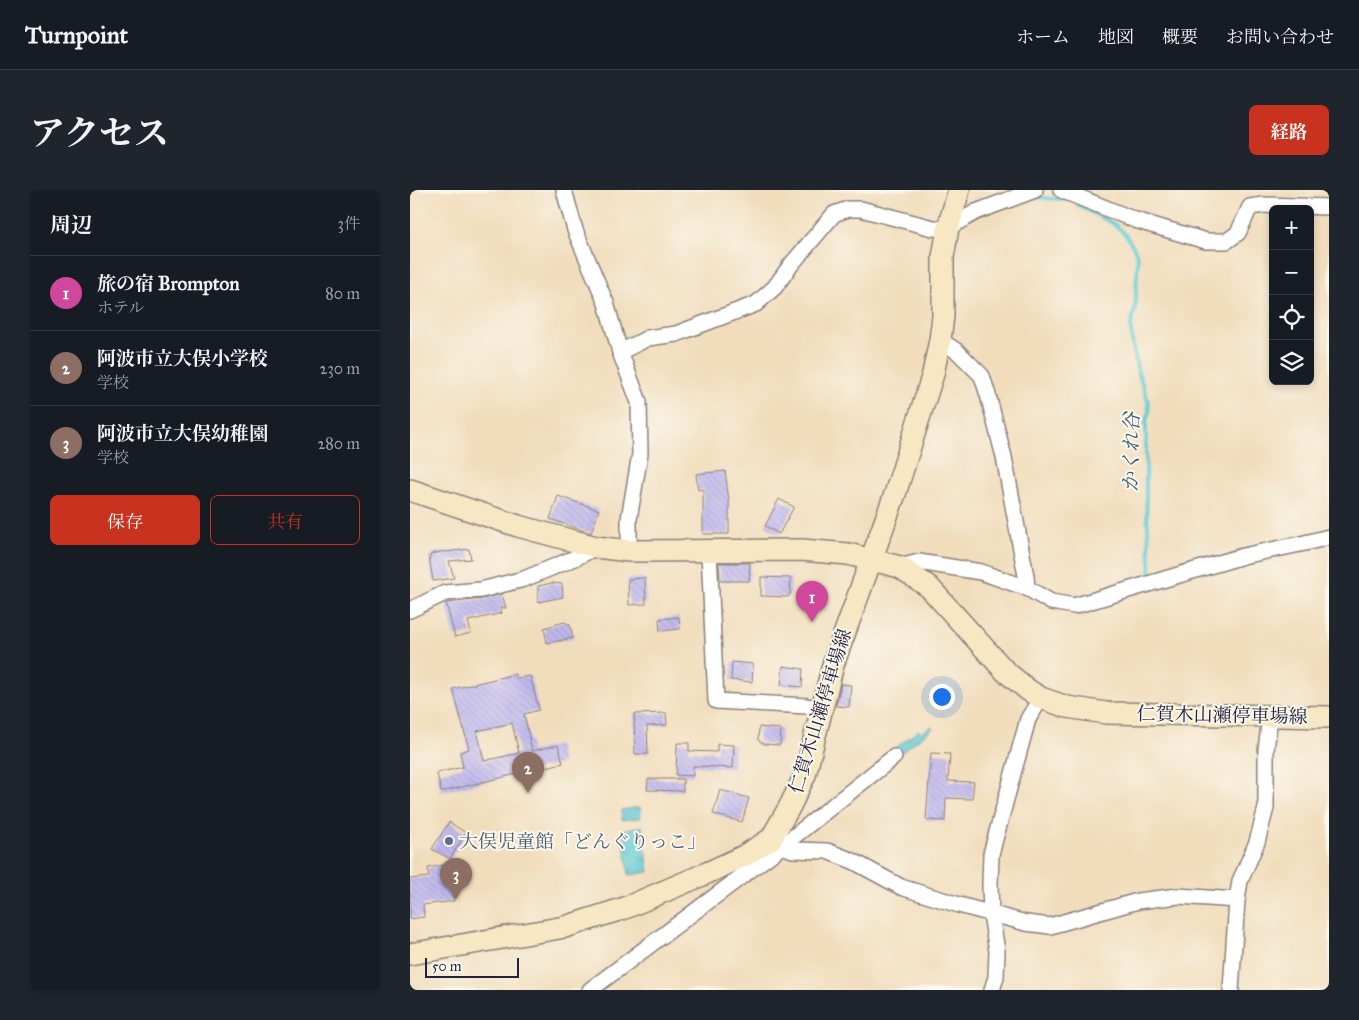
<!DOCTYPE html>
<html lang="ja">
<head>
<meta charset="utf-8">
<style>
  body { margin:0; font-family:"IM FELL Great Primer","Noto Serif JP",serif; background:#20242c; color:#f1f3f6 }
  .controls { position:absolute; right:15px; top:15px; display:grid; overflow:hidden; border-radius:8px; box-shadow:0 2px 8px #0003 }
  .controls button { width:45px; height:45px; display:grid; place-items:center; padding:0; border:0; border-bottom:1px solid #363941; background:#171b24; color:#f1f3f6; font:25px sans-serif }
  .scale { position:absolute; left:15px; bottom:12px; width:94px; box-sizing:border-box; padding-left:5px; border:2px solid #22223b; border-top:0; font-size:14px; line-height:18px; white-space:nowrap; color:#22223b; -webkit-text-stroke:4px #fbf7ec; paint-order:stroke }
  .you { position:absolute; left:531px; top:506px; width:18px; height:18px; margin:-12px; border:4px solid #fff; border-radius:50%; background:#1a73e8; box-shadow:0 0 0 8px #1a73e833 }
  .badge { display:grid; place-items:center; width:32px; height:32px; border-radius:50%; background:#c8321e; color:#fff; font-size:16px; font-weight:700 }
  .pin { position:absolute; translate:-50% -41px; filter:drop-shadow(0 1px 2px #0008) }
  .pin::after { content:''; position:absolute; top:26px; width:18px; height:15px; background:inherit; clip-path:polygon(0 0,100% 0,50% 100%) }
  .list { margin:0; padding:0; list-style:none }
  h2 { display:flex; justify-content:space-between; align-items:center; height:65px; margin:0; padding:0 20px; font-size:21px }
  h2 small { font-size:16px; font-weight:400; color:#9ea1a6 }
  .list li { display:grid; grid-template-columns:32px 1fr auto; gap:15px; align-items:center; box-sizing:border-box; height:75px; padding:0 20px; border-top:1px solid #363941 }
  .list b { display:block; font-size:19px; white-space:nowrap }
  .list p { margin:0; font-size:16px; white-space:nowrap; color:#9ea1a6 }
  .list em { font-size:16px; font-style:normal; color:#9ea1a6 }
  .actions { display:flex; gap:10px; padding:15px 20px }
  .actions a { flex:1; padding:11px 0; border:1px solid #c8321e; border-radius:8px; text-align:center; font-size:18px; color:#c8321e }
  .actions .main { background:#c8321e; color:#fff }
  .icon { flex:none; width:28px; height:28px; fill:none; stroke:currentColor; stroke-width:2; stroke-linecap:round; stroke-linejoin:round }
  .map { position:relative; flex:none; width:919px; height:800px; overflow:hidden; border-radius:8px }
  header { display:flex; align-items:center; gap:30px; box-sizing:border-box; height:70px; padding:0 25px; background:#171b24; border-bottom:1px solid #363941 }
  header strong { font-size:24px }
  nav { display:flex; gap:28px; margin-inline-start:auto; font-size:18px }
  .intro { display:flex; align-items:center; justify-content:space-between; box-sizing:border-box; height:120px; padding:0 30px }
  h1 { margin:0; font-size:35px }
  .button { padding:12px 22px; border-radius:8px; background:#c8321e; color:#fff; font-size:18px; font-weight:700 }
  main { display:flex; gap:30px; padding:0 30px }
  aside { flex:1; background:#171b24; border-radius:8px; box-shadow:0 2px 8px #0003 }
  .map>svg:first-child { display:block }
  .water { fill:url(#water-ripples); stroke:#3f7687 }
  .lines { fill:none; stroke-linecap:round; stroke-linejoin:round }
  .stream { stroke:#5cc9d3; stroke-width:4 }
  .building { fill:url(#building-back-hatch); fill-rule:evenodd }
  .street-casing { stroke:#8a807c; stroke-width:18 }
  .secondary-casing { stroke:#8a807c; stroke-width:24 }
  .street { stroke:#fff; stroke-width:15 }
  .secondary { stroke:#f7e8c3; stroke-width:21 }
  .service-dot { fill:#5c6f8a; stroke:#fbf7ec; stroke-width:2 }
  .labels { text-anchor:middle; dominant-baseline:central; stroke-width:4; stroke-linejoin:round; paint-order:stroke }
  .street-label { font-size:19px; fill:#22223b; stroke:#fbf7ec }
  .service-label { font-size:19px; fill:#4e5e75; stroke:#fbf7ec; text-anchor:start }
  .water-label { font-size:20px; font-style:italic; fill:#365c70; stroke:#fbf7ec }
</style>
</head>
<body>
<header>
<strong>Turnpoint</strong>
<nav><a>ホーム</a><a>地図</a><a>概要</a><a>お問い合わせ</a></nav>
</header>
<div class="intro"><h1>アクセス</h1><a class="button">経路</a></div>
<main>
<aside>
<h2>周辺<small>3件</small></h2>
<ul class="list">
<li><span class="badge" style="background:#d1479c">1</span><div><b>旅の宿 Brompton</b><p>ホテル</p></div><em>80 m</em></li>
<li><span class="badge" style="background:#8d6e63">2</span><div><b>阿波市立大俣小学校</b><p>学校</p></div><em>230 m</em></li>
<li><span class="badge" style="background:#8d6e63">3</span><div><b>阿波市立大俣幼稚園</b><p>学校</p></div><em>280 m</em></li>
</ul>
<div class="actions"><a class="main">保存</a><a>共有</a></div>
</aside>
<div class="map">
<svg width="919" height="800" viewBox="0 0 919 800">
  <defs>
    <pattern id="water-ripples" width="26" height="14" patternUnits="userSpaceOnUse" patternTransform="scale(1.25)"><rect width="26" height="14" fill="#5cc9d3"/><path d="M2 4q2-2 4 0t4 0M15 11q2-2 4 0t4 0" fill="none" stroke="#50acb6"/></pattern>
    <pattern id="building-back-hatch" width="6" height="6" patternUnits="userSpaceOnUse" patternTransform="scale(1.25)"><rect width="6" height="6" fill="#bfb8ee"/><path d="M-1 5l2 2M0 0l6 6M5-1l2 2" fill="none" stroke="#a49ecd"/></pattern>
  </defs>
  <rect width="100%" height="100%" fill="#fbf7ec"/>
  <filter id="ink" filterUnits="userSpaceOnUse"><feTurbulence type="fractalNoise" baseFrequency=".02" numOctaves="2"/><feDisplacementMap in="SourceGraphic" scale="10" xChannelSelector="R" yChannelSelector="G"/><feConvolveMatrix kernelMatrix="1 2 1 2 8 2 1 2 1" color-interpolation-filters="sRGB"/></filter>
  <filter id="wash" filterUnits="userSpaceOnUse"><feTurbulence type="fractalNoise" baseFrequency=".0096" numOctaves="4" result="noise"/><feDisplacementMap in="SourceGraphic" scale="20" xChannelSelector="R" yChannelSelector="G"/><feGaussianBlur stdDeviation="1.12" result="paint"/><feColorMatrix in="noise" values="0 0 0 0 0 0 0 0 0 0 0 0 0 0 0 0 0 1.4 0 .05"/><feComposite in="paint" operator="in"/></filter>
  <g filter="url(#wash)">
    <rect width="100%" height="100%" fill="#f1ddbc"/>
    <g class="water">
      <path d="M521,536L523,538L488,565L484,559L509,540L511,543Z"/>
      <path d="M230,617L231,628L212,630L211,620Z"/>
      <path d="M232,636L239,682L219,685L212,640Z"/>
    </g>
    <g class="lines">
      <g class="stream">
        <path d="M625,5L633,8L657,10"/>
        <path d="M668,15L704,34L715,44L724,58L728,69L725,119L721,135L722,151L728,182L738,211L739,221L736,232V309L741,387H743"/>
      </g>
    </g>
    <g id="blocks">
      <g class="building">
        <path d="M315,281L319,311V344H293V299L288,300L286,284Z"/>
        <path d="M148,306L189,320L181,343L140,329Z"/>
        <path d="M369,309L384,317L369,344L355,336Z"/>
        <path d="M59,359L61,369L39,371L44,388L23,391L19,367L21,366V364L36,361V362Z"/>
        <path d="M309,373H340L339,391H311L310,388Z"/>
        <path d="M351,387L381,388L380,405L377,407L351,406Z"/>
        <path d="M235,388L236,414L219,415L218,389Z"/>
        <path d="M142,393L152,394L153,407L128,412V396Z"/>
        <path d="M92,404L96,418H90L92,423L58,431L61,443L45,447L36,413L72,409Z"/>
        <path d="M269,427L270,439L250,441L249,429Z"/>
        <path d="M154,432L160,435L163,448L137,453L134,438Z"/>
        <path d="M322,472L343,474L342,492L321,490Z"/>
        <path d="M373,476L393,479L392,497L371,495Z"/>
        <path d="M105,484L106,488L120,486L129,520L114,524L122,561L148,555L153,573L31,602L27,583L53,577L50,562L59,559L43,499ZM102,533L109,563L74,571L67,541Z"/>
        <path d="M431,494L441,495L439,517L426,516Z"/>
        <path d="M256,523L257,535L237,536L238,564H225L224,524Z"/>
        <path d="M349,537L371,539L370,555L354,554L348,550Z"/>
        <path d="M267,553H279V561L307,562V554L324,555L323,578L283,576V586L266,585Z"/>
        <path d="M521,563L540,564L538,591L564,592L562,609L536,608L535,631L516,630Z"/>
        <path d="M238,589H273V601L237,600Z"/>
        <path d="M310,600L339,608L332,632L303,624Z"/>
        <path d="M39,632L56,643L40,669L22,659Z"/>
        <path d="M38,674L44,711L13,715L14,727L0,729V689L19,687L18,678Z"/>
      </g>
    </g>
  </g>
  <g filter="url(#ink)">
    <use href="#blocks" fill-opacity="0" stroke="#8a807c" stroke-width="1"/>
    <g class="lines">
      <defs>
        <g id="street">
          <path d="M154,0L165,40L196,113L210,162L229,212L230,264L219,329V361"/>
          <path d="M651,0L725,30L796,51H817L828,43L840,17L854,15L919,17"/>
          <path d="M530,150L548,162L572,186L578,205L594,267L616,386L617,398"/>
          <path d="M210,162L238,148L266,144L346,114L365,97L380,76L424,24L438,19H451L523,38H538L566,22L625,0"/>
          <path d="M299,361L306,511L397,516L412,519"/>
          <path d="M490,377L509,372L571,382L617,398L641,412L664,416L833,366L895,353L919,347"/>
          <path d="M0,420L35,403L71,400L114,389L165,368L186,357"/>
          <path d="M361,649L372,656L383,660L417,661L443,671L491,697L549,715L616,733L640,736L728,711L768,706L827,710"/>
          <path d="M180,800L372,656L484,567"/>
          <path d="M582,800L586,787L587,761L581,724L580,694L581,664L618,529L631,508"/>
          <path d="M821,800L827,710L830,691L847,652L856,618V560L860,526"/>
        </g>
        <g id="secondary">
          <path d="M0,300L108,336L186,357L219,361L392,360L438,364L490,377L519,397L595,481L618,500L631,508L657,517L696,523L919,527"/>
          <path d="M0,764L155,737L215,718L297,683L334,666L361,649L380,616L395,585L423,475L485,304L523,184L530,150L533,126V67L538,38L549,0"/>
        </g>
      </defs>
      <use href="#street" class="street-casing"/>
      <use href="#secondary" class="secondary-casing"/>
      <use href="#street" class="street"/>
      <use href="#secondary" class="secondary"/>
    </g>
  </g>
  <circle class="service-dot" cx="39" cy="651" r="5"/>
  <g class="labels">
    <g class="street-label">
      <text transform="translate(410 521) rotate(-73)">仁賀木山瀬停車場線</text>
      <text transform="translate(812 525) rotate(1)">仁賀木山瀬停車場線</text>
    </g>
    <g class="service-label">
      <text x="49" y="651">大俣児童館「どんぐりっこ」</text>
    </g>
    <g class="water-label">
      <text transform="translate(721 262) rotate(-89)">かくれ谷</text>
    </g>
  </g>
</svg>
<div class="controls">
<button>+</button>
<button>−</button>
<button><svg class="icon" aria-label="locate" viewBox="0 0 24 24"><circle cx="12" cy="12" r="6"/><path d="M12 2v4M12 18v4M2 12h4M18 12h4"/></svg></button>
<button><svg class="icon" aria-label="layers" viewBox="0 0 24 24"><path d="M12 4l9 5-9 5-9-5zM3 14l9 5 9-5"/></svg></button>
</div>
<div class="scale">50 m</div>
<div class="you"></div>
<div class="pin badge" style="left:402px;top:432px;background:#d1479c">1</div>
<div class="pin badge" style="left:118px;top:603px;background:#8d6e63">2</div>
<div class="pin badge" style="left:46px;top:709px;background:#8d6e63">3</div>
</div>
</main>
</body>
</html>
